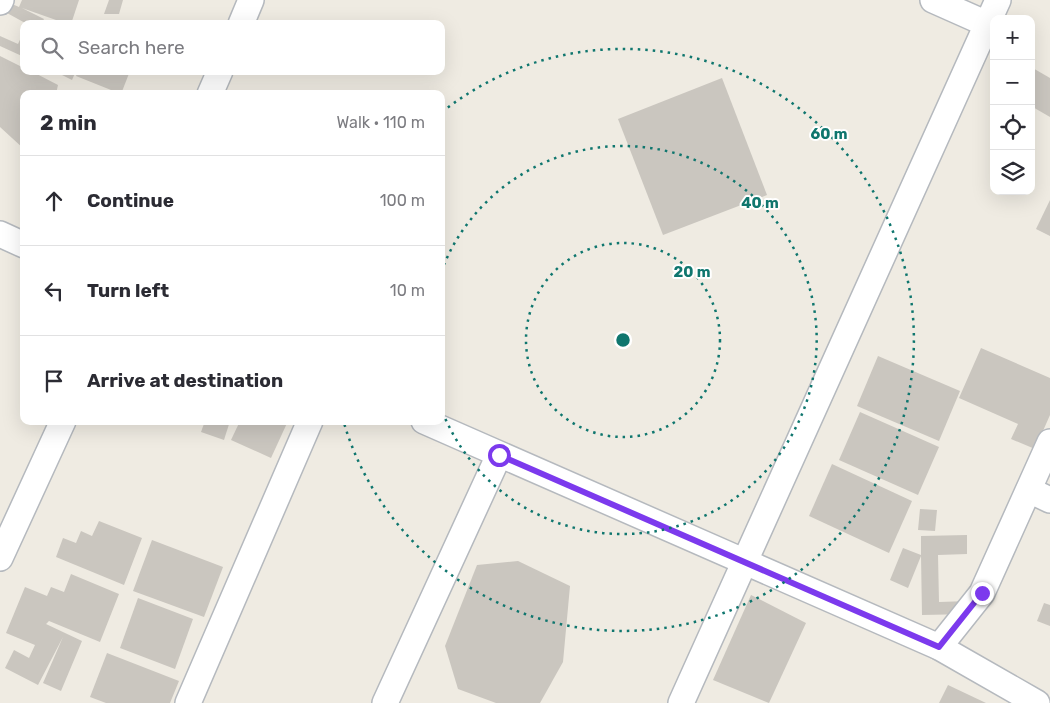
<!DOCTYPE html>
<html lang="en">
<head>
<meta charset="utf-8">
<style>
  body { margin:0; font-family:Rubik,sans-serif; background:#f7f7f7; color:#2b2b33 }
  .controls { position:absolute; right:15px; top:15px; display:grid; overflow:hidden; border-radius:10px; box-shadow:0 5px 20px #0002 }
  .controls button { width:45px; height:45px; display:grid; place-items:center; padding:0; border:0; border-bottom:1px solid #e1e1e2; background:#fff; color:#2b2b33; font:25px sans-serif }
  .stop { position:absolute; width:15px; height:15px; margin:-11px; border:4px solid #7c3aed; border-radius:50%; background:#fff }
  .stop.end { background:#7c3aed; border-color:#fff; box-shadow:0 1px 5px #0008 }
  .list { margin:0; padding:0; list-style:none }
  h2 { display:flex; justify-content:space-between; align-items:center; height:65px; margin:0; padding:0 20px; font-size:21px }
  h2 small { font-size:16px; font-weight:400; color:#7c7c81 }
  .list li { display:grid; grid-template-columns:32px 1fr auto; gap:15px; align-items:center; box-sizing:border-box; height:90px; padding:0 20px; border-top:1px solid #e1e1e2 }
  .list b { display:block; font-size:19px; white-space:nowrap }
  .list em { font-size:16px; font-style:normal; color:#7c7c81 }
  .icon { flex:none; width:28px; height:28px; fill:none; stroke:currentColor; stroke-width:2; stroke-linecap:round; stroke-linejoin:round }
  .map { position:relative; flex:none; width:1050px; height:703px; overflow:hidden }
  .search { position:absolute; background:#fff; box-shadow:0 5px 20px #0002; left:20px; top:20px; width:425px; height:55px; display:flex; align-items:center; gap:12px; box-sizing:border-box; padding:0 18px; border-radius:10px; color:#7c7c81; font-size:19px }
  .panel { position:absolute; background:#fff; box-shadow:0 5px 20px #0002; left:20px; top:90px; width:425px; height:335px; border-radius:10px }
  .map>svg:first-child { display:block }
  .building { fill:#cac6bf }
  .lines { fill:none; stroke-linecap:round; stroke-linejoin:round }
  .street-casing { stroke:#b5b9be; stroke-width:28 }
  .street { stroke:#fff; stroke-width:25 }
  .route { stroke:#7c3aed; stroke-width:6 }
  .ring { fill:none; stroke:#0f766e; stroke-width:2.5; stroke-dasharray:2.5 5 }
  .centre { fill:#0f766e; stroke:#fff; stroke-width:2.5 }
  .ring-label { font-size:15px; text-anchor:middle; font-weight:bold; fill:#0f766e; stroke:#fff; stroke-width:4; stroke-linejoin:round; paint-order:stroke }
</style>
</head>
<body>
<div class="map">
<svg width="1050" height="703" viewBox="0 0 1050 703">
  <rect width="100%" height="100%" fill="#efebe2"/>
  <g class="building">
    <path d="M22,0H79L71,24H54L56,20L22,8L44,19L41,24H27L7,13L12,4L19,7Z"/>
    <path d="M109,0H123L119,14H104Z"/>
    <path d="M24,31V57L0,46V36L18,44Z"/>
    <path d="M0,56L24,68V71H31L58,85L56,94H24V149L0,127Z"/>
    <path d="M1031,67L1050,78V117L1031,106Z"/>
    <path d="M54,71H76L72,80Z"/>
    <path d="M78,71H130L121,94L76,76Z"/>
    <path d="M722,78L767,195L663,235L618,119Z"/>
    <path d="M1050,200V236L1036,229Z"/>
    <path d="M981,348L1050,378V415L1035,449L1011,439L1018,424L959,398Z"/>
    <path d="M878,356L960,391L939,441L857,406Z"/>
    <path d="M860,412L939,447L918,495L839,460Z"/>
    <path d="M205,421H230L224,440L201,432Z"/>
    <path d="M240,421H288L271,458L231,440Z"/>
    <path d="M832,464L912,501L889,553L809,516Z"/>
    <path d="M920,509L937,510L935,531L918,530Z"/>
    <path d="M99,521L142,538L124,585L56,557L63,538L76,543L81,531L92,536Z"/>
    <path d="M967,535V554L938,555L939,602L969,601L970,614L922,615L921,556L908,588L890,580L903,548L921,555V536Z"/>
    <path d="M152,540L223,567L204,617L133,591Z"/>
    <path d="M518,561L570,586L563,662L540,703H496L458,689L445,646L477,565Z"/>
    <path d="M71,574L119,594L100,642L49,621L46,624L82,641L61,691L43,683L63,637L38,685L5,668L14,650L29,658L35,645L6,633L25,587L47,596L51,587L64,592Z"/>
    <path d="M751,595L806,623L769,703L713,680Z"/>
    <path d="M138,598L193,619L175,669L120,648Z"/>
    <path d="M1044,603L1050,605V626L1037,621Z"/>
    <path d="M107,653L179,681L170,703H106L90,697Z"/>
    <path d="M948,685L986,703H939Z"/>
  </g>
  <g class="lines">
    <defs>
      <g id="street">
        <path d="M933,0L987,24"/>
        <path d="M0,2L1,0"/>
        <path d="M241,24L251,0"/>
        <path d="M210,94L220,71"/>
        <path d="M0,234L24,245"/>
        <path d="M424,421L939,647L1037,703"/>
        <path d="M1029,490L1050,500"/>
        <path d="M0,558L63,421"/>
        <path d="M939,647L982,593L1050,442"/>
        <path d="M188,703L310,421"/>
        <path d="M385,703L499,455"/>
        <path d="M681,703L998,0"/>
      </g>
    </defs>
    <use href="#street" class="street-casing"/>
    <use href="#street" class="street"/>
  </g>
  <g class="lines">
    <path class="route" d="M499,455L939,647L982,593"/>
  </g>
  <g class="ring">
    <circle cx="623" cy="340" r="97"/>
    <path d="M441 272A194 194 0 1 1 441 408"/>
    <path d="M442 112A291 291 0 1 1 344 423"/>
  </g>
  <circle cx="623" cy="340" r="8" class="centre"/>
  <g class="ring-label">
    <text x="829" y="139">60 m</text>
    <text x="760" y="208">40 m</text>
    <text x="692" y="277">20 m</text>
  </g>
</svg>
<div class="controls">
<button>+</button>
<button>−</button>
<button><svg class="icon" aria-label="locate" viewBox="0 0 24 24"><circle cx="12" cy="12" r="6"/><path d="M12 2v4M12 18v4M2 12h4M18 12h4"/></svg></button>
<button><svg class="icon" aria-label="layers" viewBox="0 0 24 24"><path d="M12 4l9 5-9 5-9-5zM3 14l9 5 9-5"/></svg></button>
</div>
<div class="stop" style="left:499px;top:455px"></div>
<div class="stop end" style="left:982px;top:593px"></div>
<div class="search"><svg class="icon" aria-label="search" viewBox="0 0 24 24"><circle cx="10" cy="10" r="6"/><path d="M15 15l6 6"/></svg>Search here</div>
<section class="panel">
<h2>2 min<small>Walk · 110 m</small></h2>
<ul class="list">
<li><svg class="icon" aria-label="ahead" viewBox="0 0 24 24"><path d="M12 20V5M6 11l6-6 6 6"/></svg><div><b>Continue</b></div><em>100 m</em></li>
<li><svg class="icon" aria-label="left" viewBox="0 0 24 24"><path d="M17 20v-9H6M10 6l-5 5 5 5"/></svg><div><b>Turn left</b></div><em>10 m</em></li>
<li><svg class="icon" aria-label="arrive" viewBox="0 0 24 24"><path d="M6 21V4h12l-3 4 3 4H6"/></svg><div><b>Arrive at destination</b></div></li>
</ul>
</section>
</div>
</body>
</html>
